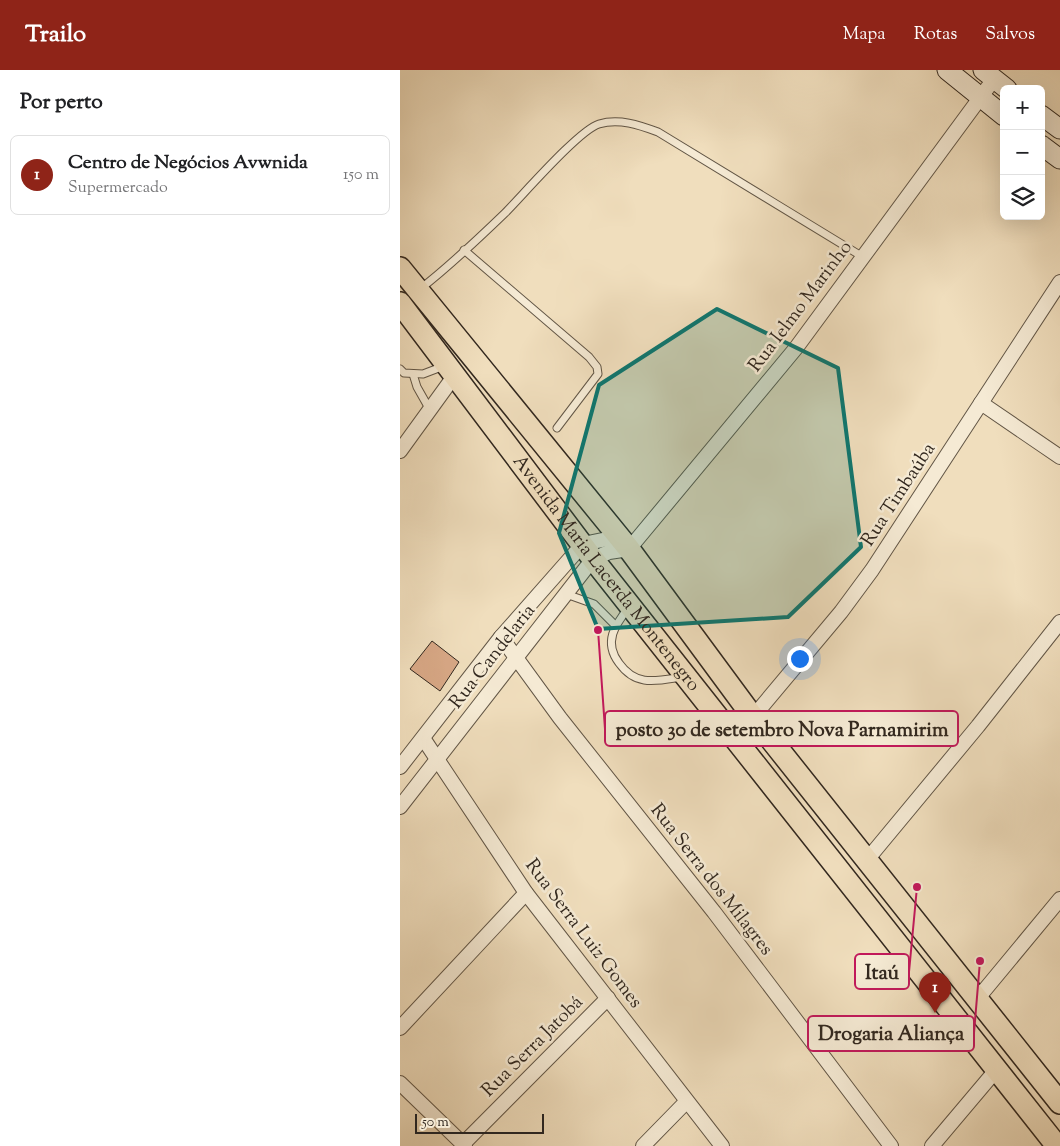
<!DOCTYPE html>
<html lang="pt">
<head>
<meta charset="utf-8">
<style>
  body { margin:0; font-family:"Sorts Mill Goudy",serif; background:#f2f2f2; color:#202124 }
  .controls { position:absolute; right:15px; top:15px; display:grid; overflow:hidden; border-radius:8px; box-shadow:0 5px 20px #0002 }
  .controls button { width:45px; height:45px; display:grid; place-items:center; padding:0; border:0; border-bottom:1px solid #e0e0e0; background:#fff; color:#202124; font:25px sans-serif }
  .scale { position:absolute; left:15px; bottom:12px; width:129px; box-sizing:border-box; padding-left:5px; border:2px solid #32281f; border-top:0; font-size:14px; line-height:18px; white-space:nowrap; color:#32281f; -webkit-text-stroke:4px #f5ead4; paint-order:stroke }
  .you { position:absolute; left:399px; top:588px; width:18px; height:18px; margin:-12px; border:4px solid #fff; border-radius:50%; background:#1a73e8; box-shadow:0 0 0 8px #1a73e833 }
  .badge { display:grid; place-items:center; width:32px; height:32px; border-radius:50%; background:#8f2418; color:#fff; font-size:16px; font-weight:700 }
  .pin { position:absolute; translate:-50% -41px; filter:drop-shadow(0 1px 2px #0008) }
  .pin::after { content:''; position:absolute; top:26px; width:18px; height:15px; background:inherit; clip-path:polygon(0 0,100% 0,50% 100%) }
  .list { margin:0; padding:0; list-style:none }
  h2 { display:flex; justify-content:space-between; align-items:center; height:65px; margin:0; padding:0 20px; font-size:21px }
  h2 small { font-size:16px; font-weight:400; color:#757577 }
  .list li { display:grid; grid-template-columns:32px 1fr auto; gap:15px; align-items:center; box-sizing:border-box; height:80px; margin:0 10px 10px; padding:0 10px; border:1px solid #e0e0e0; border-radius:8px }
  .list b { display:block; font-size:19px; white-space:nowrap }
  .list p { margin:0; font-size:16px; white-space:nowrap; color:#757577 }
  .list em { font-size:16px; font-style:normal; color:#757577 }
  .icon { flex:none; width:28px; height:28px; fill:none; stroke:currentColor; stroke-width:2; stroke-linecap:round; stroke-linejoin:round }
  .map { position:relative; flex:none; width:660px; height:1076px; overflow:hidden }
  header { display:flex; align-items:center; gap:30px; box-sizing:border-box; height:70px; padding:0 25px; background:#8f2418; color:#fff }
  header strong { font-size:24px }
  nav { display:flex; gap:28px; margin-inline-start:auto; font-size:18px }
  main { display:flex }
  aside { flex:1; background:#fff }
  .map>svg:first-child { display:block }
  .building { fill:#d8a886; stroke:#32281f }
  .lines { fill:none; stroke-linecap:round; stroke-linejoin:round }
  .lane-casing { stroke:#625646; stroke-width:9 }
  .street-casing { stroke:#625646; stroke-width:16 }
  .secondary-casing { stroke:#32281f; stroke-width:21 }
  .primary-casing { stroke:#32281f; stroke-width:24 }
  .lane { stroke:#f5ead4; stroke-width:7 }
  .street { stroke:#f5ead4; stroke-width:14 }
  .secondary { stroke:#f5ead4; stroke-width:19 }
  .primary { stroke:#f0debd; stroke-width:21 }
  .marked { fill:#0f766e; fill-opacity:0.2; stroke:#0f766e; stroke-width:4; stroke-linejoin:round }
  .labels { text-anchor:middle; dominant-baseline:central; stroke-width:5; stroke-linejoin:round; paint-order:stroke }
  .street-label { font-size:19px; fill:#32281f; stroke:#f5ead4 }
  .leader { fill:none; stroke:#c2185b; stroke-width:2 }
  .callout-dot { fill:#c2185b; stroke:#f5ead4; stroke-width:2 }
  .callout { fill:#f5ead4; stroke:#c2185b; stroke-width:2 }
  .callout-label { font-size:20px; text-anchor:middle; font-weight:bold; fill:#32281f }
</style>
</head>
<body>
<header>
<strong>Trailo</strong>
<nav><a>Mapa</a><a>Rotas</a><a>Salvos</a></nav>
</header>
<main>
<aside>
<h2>Por perto<small></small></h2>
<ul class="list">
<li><span class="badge">1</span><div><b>Centro de Negócios Avwnida</b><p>Supermercado</p></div><em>150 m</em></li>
</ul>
</aside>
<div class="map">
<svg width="660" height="1076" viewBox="0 0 660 1076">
  <rect width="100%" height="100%" fill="#f0debd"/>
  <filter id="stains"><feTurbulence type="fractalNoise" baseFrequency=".004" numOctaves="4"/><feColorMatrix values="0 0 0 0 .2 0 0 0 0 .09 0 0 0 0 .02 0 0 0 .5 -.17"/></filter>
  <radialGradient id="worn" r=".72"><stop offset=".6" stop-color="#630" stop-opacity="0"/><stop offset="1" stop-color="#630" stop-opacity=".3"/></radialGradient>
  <path class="building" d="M32,571L59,592L40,621L10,599Z"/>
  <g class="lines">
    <defs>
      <g id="lane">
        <path d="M64,180L189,287L197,297L198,304L157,358"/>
        <path d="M20,219C50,196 78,169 105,143C123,125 179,60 199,54C219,48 239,55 258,62L463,187"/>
        <path d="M0,299L4,303L23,304L44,296"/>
        <path d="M13,304L17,317L30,340"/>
        <path d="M166,524L194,534L215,555"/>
        <path d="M229,537C215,555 203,572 219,593C236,617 256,611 282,607"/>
      </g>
      <g id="street">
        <path d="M581,333L660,387"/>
        <path d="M0,381L55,305"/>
        <path d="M101,567L160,648L314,842L491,1076"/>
        <path d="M353,647L441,542L472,500L660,212"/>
        <path d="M23,668L126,823L322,1076"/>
        <path d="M0,697L101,567L183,474L217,467"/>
        <path d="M0,737L193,489L209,482L229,479L396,278L594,9"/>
        <path d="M466,791L578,656L660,552"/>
        <path d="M578,928L660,829"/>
        <path d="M0,958L126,823"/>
        <path d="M0,1013L65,1076"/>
        <path d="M63,1074L208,928"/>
        <path d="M243,1076L286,1032"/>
        <path d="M532,1076L597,999"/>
      </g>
      <g id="secondary">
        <path d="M547,0L604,46"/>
        <path d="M583,0L607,19"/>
        <path d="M641,45L660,59"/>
        <path d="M641,75L660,89"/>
      </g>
      <g id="primary">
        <path d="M0,198L229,479L353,647L660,1033"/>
        <path id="s1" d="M0,233L193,489L657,1076"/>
      </g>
    </defs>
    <use href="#lane" class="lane-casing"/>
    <use href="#street" class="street-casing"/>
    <use href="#secondary" class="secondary-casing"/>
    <use href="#primary" class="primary-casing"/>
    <use href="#lane" class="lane"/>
    <use href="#street" class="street"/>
    <use href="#secondary" class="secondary"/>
    <use href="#primary" class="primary"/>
  </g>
  <path class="marked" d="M317,239L438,298L461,477L388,547L198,559L159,463L199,315Z"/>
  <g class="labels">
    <g class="street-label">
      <text transform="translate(401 237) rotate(-53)">Rua Ielmo Marinho</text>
      <text transform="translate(499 425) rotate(-57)">Rua Timbaúba</text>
      <text stroke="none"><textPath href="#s1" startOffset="340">Avenida Maria Lacerda Montenegro</textPath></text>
      <text transform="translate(93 587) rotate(-52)">Rua Candelaria</text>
      <text transform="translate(311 810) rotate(52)">Rua Serra dos Milagres</text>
      <text transform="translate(183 864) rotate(53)">Rua Serra Luiz Gomes</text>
      <text transform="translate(133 977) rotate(-45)">Rua Serra Jatobá</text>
    </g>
  </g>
  <path class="leader" d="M198 560L205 659M517 817L509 902M580 891L574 963"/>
  <g class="callout-dot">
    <circle cx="198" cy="560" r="5"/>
    <circle cx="517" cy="817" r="5"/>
    <circle cx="580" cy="891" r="5"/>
  </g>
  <g class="callout">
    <rect x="205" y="641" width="353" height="35" rx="5"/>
    <rect x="455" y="884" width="54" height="35" rx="5"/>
    <rect x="408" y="946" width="166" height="35" rx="5"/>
  </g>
  <g class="callout-label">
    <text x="382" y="666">posto 30 de setembro Nova Parnamirim</text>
    <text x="482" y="909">Itaú</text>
    <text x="491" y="970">Drogaria Aliança</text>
  </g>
  <rect width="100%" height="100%" filter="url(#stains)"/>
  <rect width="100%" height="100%" fill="url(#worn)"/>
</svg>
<div class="controls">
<button>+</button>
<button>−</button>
<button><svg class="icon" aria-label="layers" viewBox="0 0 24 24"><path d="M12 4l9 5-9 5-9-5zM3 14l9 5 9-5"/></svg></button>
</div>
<div class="scale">50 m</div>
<div class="you"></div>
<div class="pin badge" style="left:535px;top:943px">1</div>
</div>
</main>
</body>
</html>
